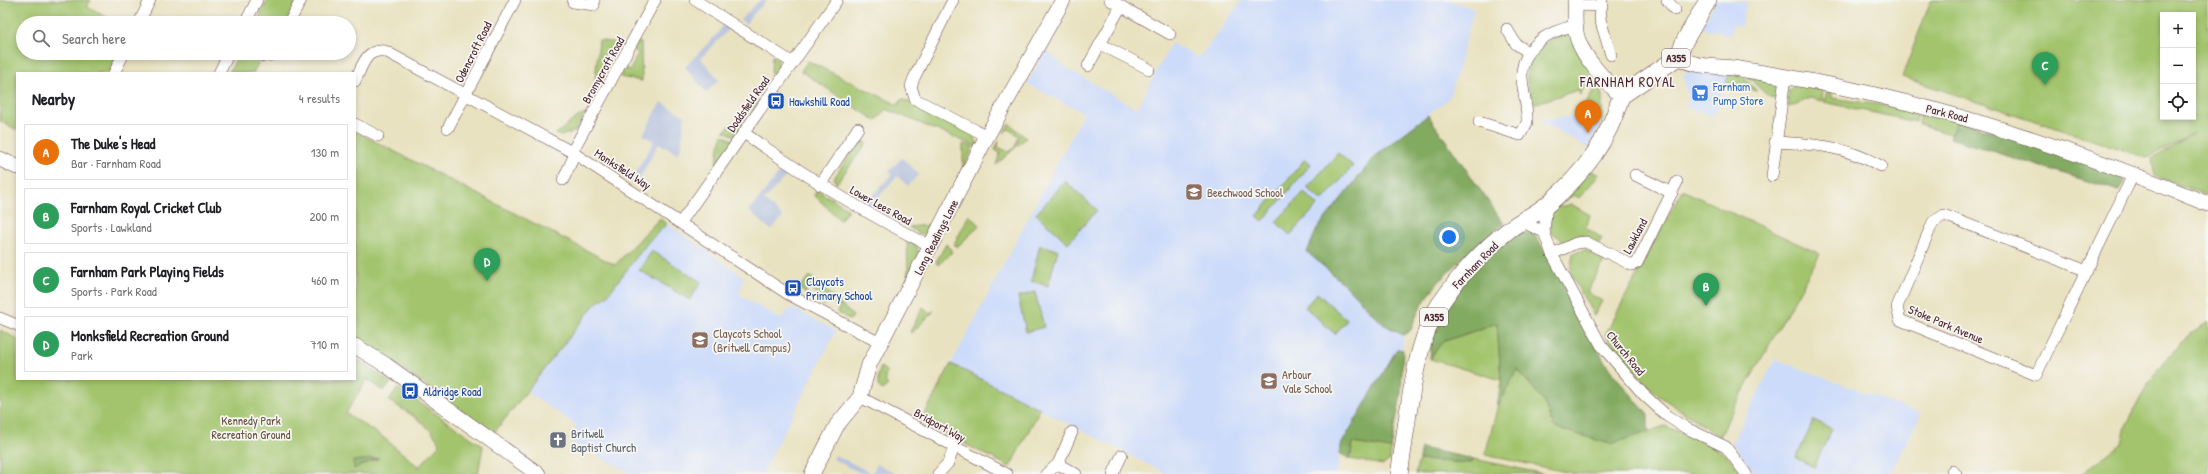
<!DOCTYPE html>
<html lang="en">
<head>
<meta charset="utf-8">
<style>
  body { margin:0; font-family:"Patrick Hand",sans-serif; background:#f2f2f2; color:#202124 }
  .controls { position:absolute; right:12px; top:12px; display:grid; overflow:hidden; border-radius:0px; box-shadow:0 2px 6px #0003 }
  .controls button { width:36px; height:36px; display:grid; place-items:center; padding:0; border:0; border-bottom:1px solid #e0e0e0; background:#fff; color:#202124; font:20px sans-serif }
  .you { position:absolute; left:1449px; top:237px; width:14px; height:14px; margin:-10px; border:3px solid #fff; border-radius:50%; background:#1a73e8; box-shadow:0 0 0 6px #1a73e833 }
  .badge { display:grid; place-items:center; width:26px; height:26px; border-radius:50%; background:#d93025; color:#fff; font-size:13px; font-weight:700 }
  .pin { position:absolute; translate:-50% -33px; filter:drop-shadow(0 1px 2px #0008) }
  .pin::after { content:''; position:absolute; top:21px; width:14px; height:12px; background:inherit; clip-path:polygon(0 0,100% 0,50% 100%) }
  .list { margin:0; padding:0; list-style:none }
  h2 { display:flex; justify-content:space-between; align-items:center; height:52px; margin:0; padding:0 16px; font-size:17px }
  h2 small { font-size:13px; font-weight:400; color:#757577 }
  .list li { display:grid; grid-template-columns:26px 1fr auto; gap:12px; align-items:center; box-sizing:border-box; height:56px; margin:0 8px 8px; padding:0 8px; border:1px solid #e0e0e0; border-radius:0px }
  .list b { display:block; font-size:15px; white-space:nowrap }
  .list p { margin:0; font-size:13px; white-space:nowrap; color:#757577 }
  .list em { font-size:13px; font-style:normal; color:#757577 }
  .icon { flex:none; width:22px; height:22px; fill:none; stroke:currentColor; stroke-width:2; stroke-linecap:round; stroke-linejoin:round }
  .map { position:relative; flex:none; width:2208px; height:474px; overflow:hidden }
  .search { position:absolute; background:#fff; box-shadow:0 2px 6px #0003; left:16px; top:16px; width:340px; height:44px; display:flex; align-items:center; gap:10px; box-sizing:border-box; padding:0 14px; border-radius:22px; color:#757577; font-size:15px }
  .panel { position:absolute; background:#fff; box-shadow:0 2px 6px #0003; left:16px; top:72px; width:340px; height:308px; border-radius:0px }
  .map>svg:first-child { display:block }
  .built { fill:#cddbfa }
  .industrial { fill:#b9c5de }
  .green { fill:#a3c46d; stroke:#76724c; fill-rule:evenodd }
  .forest { fill:#82aa60; stroke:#666446 }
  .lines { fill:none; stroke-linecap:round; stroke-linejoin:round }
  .street-casing { stroke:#623c41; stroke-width:12 }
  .secondary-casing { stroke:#623c41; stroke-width:16 }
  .primary-casing { stroke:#623c41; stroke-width:18 }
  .street { stroke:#fff; stroke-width:11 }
  .secondary { stroke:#fff; stroke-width:15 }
  .primary { stroke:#fff; stroke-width:17 }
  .labels { text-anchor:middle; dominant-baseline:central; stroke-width:3.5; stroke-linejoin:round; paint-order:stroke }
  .shield { fill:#f6f6f2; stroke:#7e6067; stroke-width:1 }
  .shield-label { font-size:11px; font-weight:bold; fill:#4a1f2b }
  .street-label { font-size:12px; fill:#4a1f2b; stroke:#f6f6f2 }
  .shop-label { font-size:12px; fill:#366cbe; stroke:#f6f6f2; text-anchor:start }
  .transit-label { font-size:12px; fill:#164399; stroke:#f6f6f2; text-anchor:start }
  .education-label { font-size:12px; fill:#785e54; stroke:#f6f6f2; text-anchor:start }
  .park-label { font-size:12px; fill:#65513f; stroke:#f6f6f2 }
  .worship-label { font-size:12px; fill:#5b616d; stroke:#f6f6f2; text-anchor:start }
  .quarter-label { font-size:14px; letter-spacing:1px; fill:#4a1f2b; stroke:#f6f6f2 }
</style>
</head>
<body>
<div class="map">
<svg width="2208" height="474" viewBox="0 0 2208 474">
  <rect width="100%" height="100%" fill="#f6f6f2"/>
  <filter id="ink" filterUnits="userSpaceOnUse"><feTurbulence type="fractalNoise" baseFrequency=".025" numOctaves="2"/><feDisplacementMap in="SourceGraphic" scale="8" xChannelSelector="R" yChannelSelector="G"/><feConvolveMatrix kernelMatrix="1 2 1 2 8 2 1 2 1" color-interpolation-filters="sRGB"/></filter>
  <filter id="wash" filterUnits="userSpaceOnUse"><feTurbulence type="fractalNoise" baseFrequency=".012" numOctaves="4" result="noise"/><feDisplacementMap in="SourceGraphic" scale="16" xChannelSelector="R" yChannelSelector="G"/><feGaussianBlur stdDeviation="0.9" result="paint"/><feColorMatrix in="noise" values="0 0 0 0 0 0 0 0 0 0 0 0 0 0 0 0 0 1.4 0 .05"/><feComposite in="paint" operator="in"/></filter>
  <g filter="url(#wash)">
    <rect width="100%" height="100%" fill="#e9e2c0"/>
    <g class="built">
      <path d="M1242,0H1449L1474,9L1451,94L1448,99L1376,155L1307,252L1344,284L1383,324L1403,335V350L1397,349L1342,443L1337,474H1167L951,364L1084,113L1027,84L1045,50L1068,69L1137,109L1171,43L1199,58Z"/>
      <path d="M1716,0L1747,2L1741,27L1733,25L1731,35L1701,28Z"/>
      <path d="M1697,71L1728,75L1714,117L1686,107L1688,101L1683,74Z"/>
      <path d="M1572,116L1600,121L1599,128L1587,148L1540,121Z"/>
      <path d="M667,224L744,277L739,295L781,319L788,310L793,308L836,331L762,474H631L569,440L577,426L527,392L596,303L606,297L648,242Z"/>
      <path d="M1775,359L1921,414L1890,474H1756L1732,444Z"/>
    </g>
    <g class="industrial">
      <path d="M760,0H767L747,21V24L740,20Z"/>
      <path d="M723,24L730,28L701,58L719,80L706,92L685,67L718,33Z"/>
      <path d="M661,102L685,116L681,148L678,154L659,143L637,183L631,180L654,141L643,135Z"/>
      <path d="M902,158L919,174L908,186L897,176L874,202L872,208L864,205L892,174L889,171Z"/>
      <path d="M783,168L789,173L764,200L783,217L771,230L749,211Z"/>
      <path d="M835,455L872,473L877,464L895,473L862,474L833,459Z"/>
    </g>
    <g class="green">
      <path d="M0,0H91L87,7L118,23H23V53H120L109,73H17V130L0,121Z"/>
      <path d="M268,0H297L286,23H256Z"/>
      <path d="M1931,0H2208V196L2155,176L2152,159L2194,133L2147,158L1902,77ZM2163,15H2193V117H2163Z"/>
      <path d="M1567,35L1573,37L1592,72L1580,95L1578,90L1533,104C1531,95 1526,83 1527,73C1529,54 1549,37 1567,35Z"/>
      <path d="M599,40L621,44L619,49L613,46L605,63L610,66L593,100Z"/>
      <path d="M638,42L641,43L642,81L620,77L624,68L630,70L638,53L633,50Z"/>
      <path d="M239,53L259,62L253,73H229Z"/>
      <path d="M772,56L777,58L780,74L773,84L771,73Z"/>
      <path d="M808,61L898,105L902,99L971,132L977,142V147L886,109L876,121L801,71Z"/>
      <path d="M1728,75L1742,76L1757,91L1726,84Z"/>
      <path d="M1747,76L1774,81L1781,90L1780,98L1769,97Z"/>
      <path d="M1598,81L1602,96V121L1592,120L1589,113L1595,112L1591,103L1586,104Z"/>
      <path d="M1797,84L1823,90L1822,101L1810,98L1789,107L1788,91Z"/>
      <path d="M1827,91L1832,92V98L1918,110L1916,122L1824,102Z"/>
      <path d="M766,94L758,112L751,110L741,124L747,129L740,138L724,131Z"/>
      <path d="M1921,110L1957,120L1951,134L1919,125Z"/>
      <path d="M585,113L576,131L560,136L556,134L576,118Z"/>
      <path d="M1010,124L1026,138L996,165L1000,153L995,150L999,141L998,147L1009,152L1015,147L1019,136L1008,129L1004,133L1008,125Z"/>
      <path d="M355,131L615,265L660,218L667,224L648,242L606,297L596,303L494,433L355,336Z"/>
      <path d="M723,135L736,142L716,168L719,146Z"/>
      <path d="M859,140L867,143L836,184L834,178L855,147L853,146Z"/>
      <path d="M963,144L973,147L963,171Z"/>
      <path d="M1338,153L1353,166L1322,201L1307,188Z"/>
      <path d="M1305,159L1311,164L1263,221L1257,216Z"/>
      <path d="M1592,171L1599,175L1579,198L1574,195L1558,205L1565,206L1571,204L1590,215L1586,228L1602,238L1598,245L1588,236L1578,235L1567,243L1551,232L1550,220L1552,212Z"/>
      <path d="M1065,181L1097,210L1068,243L1036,214Z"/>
      <path d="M817,190L847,208L848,210L840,220L814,195Z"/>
      <path d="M1682,190L1820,254L1730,415L1720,437L1658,395L1629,365L1605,335Z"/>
      <path d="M1304,192L1318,205L1290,235L1276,222Z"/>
      <path d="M969,215L980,225L957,247L954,245Z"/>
      <path d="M936,224L927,234H920L909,227Z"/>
      <path d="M907,239C927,250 916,260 908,276Z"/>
      <path d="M946,244L953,251L938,265L936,262Z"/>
      <path d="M1040,245L1058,250L1048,286L1031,281Z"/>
      <path d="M1586,250L1604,261L1587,292L1602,301L1594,316L1570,273L1573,253Z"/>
      <path d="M652,251L701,282L690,300L639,270Z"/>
      <path d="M810,276L853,316L850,320L837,312L840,306L828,300L825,305L821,304L825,298L808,288L805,294L800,287Z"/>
      <path d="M1035,292L1044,327L1026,332L1018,297Z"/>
      <path d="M1317,293L1347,320L1335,334L1305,307Z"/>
      <path d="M923,307L930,313L934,311L912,333L910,332Z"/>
      <path d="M2208,322V474H2081L2122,443L2126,426L2148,383L2185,338Z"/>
      <path d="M1497,323L1501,380L1430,359L1442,342Z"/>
      <path d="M0,330L17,339V379H355V358L391,383L384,391L367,379L346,413L384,438L419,467L439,445C435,427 404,410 389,401L398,388L483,446L478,474H0Z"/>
      <path d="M951,364L1040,409L1010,467L921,421Z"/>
      <path d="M881,367L887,372L885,375L886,383L888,385L882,390L878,386V375Z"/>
      <path d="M1517,369L1543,400L1554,427L1610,444L1665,426C1691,438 1729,447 1741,474H1576L1485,455L1497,409Z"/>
      <path d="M1814,420L1832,429L1814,467L1796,458Z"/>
      <path d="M1353,443L1391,449L1390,460L1383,465L1350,459Z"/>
      <path d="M1474,459L1544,474H1415L1419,460L1471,463Z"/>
    </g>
    <g class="forest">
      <path d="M1428,115L1504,224C1468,254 1425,284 1411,330L1403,335L1383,324L1344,284L1307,252L1317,229L1376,155Z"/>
      <path d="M1957,120L2122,174L2125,182L2119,191L1950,138Z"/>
      <path d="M1521,232L1534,234L1554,265L1607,366L1648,415V432L1610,444L1554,427L1543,400L1517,369L1497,409L1501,380L1497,323L1442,342L1430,359C1431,350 1430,340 1432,331C1443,295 1491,253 1521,232Z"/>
      <path d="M1397,349L1403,350L1401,394L1391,449L1353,443L1350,459L1339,453L1342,443Z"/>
      <path d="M1421,448L1474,459L1471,463L1419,460Z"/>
      <path d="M379,458L354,469L353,461Z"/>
    </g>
  </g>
  <g filter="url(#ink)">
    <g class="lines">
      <defs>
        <g id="street">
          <path d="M573,0V2L594,5V0"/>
          <path d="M695,0L793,63"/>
          <path d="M953,0L914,78L911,86L915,99L987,136"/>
          <path d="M1110,0L1170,34"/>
          <path d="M1602,0L1600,19L1611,55"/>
          <path d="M1667,0L1675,10"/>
          <path d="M1575,5L1602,6"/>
          <path d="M139,23L150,0"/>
          <path d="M245,23L257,0"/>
          <path d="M289,23L301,0"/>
          <path d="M1507,29L1516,44L1528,52"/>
          <path d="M1100,44L1149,69"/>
          <path d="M259,53L264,56L271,55L272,53"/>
          <path d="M1088,66L1121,6"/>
          <path d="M114,73L124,53"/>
          <path d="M219,73L229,53"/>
          <path d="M355,81C363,65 365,49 385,51L572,152L788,294L880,343"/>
          <path d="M1479,122L1520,135C1522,131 1526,126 1527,122C1528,90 1510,70 1536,44C1546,34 1562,28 1575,26"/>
          <path d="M355,124L378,136"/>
          <path d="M448,128L515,0"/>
          <path d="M744,133C804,175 865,214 931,246"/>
          <path d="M1775,142C1816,144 1844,146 1881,166"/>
          <path d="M572,152L655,0"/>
          <path d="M1635,175L1672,193"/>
          <path d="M1772,176L1785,77"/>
          <path d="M563,180L575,154"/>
          <path d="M820,185L858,128"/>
          <path d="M1547,204L1544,232L1552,254L1601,345L1643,394L1667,416L1686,428L1726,447L1746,474"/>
          <path d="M681,222L837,0"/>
          <path d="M1522,222L1544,232"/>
          <path d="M1552,254L1576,243L1586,242L1632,265L1637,263L1677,182"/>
          <path d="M2087,271L1944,215L1933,222L1897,307L1900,320L2036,375L2134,173"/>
          <path d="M0,318L17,325"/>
          <path d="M860,397L1007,474"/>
          <path d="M1058,464L1076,474"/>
          <path d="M1952,471L1956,474"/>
          <path d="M938,474L948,463L954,448"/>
          <path d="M1046,474L1058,464L1072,432"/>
          <path d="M1113,474L1122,455"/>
        </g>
        <g id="secondary">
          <path d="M1575,0C1576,13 1573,27 1578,40C1585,60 1606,81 1621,96"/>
          <path d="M1678,57C1693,67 1715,66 1733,68C1764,73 1795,78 1826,84C1958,111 2084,153 2208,204"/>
          <path d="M0,159L17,167"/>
          <path d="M355,346L386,365L538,474"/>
          <path d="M812,474L837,425L860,397L869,365L987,136L1063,0"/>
        </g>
        <path id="primary" d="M1399,474C1408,424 1412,347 1440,304C1459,276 1483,249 1510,229C1522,220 1536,214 1548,204C1584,173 1608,142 1621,96L1678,57L1685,40L1708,0"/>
      </defs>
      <use href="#street" class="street-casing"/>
      <use href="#secondary" class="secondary-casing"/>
      <use href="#primary" class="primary-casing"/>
      <use href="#street" class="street"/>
      <use href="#secondary" class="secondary"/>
      <use href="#primary" class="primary"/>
    </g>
  </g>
  <defs>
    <symbol id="supermarket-square" viewBox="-11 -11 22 22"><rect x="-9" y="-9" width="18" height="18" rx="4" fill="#3f7fe0" stroke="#f6f6f2"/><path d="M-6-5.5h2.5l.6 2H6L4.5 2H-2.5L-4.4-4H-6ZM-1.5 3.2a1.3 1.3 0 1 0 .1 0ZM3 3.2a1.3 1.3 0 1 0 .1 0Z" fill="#fff"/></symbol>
    <symbol id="bus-square" viewBox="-11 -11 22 22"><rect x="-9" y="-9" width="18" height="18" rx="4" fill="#1a4fb4" stroke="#f6f6f2"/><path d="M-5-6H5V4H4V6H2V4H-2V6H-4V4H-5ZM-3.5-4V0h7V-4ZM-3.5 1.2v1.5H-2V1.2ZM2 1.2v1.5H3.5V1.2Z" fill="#fff"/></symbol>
    <symbol id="school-square" viewBox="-11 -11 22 22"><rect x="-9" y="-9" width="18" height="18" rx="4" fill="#8d6e63" stroke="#f6f6f2"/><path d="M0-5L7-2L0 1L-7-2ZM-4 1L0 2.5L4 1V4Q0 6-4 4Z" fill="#fff"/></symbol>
    <symbol id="church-square" viewBox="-11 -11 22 22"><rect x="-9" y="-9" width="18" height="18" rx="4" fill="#6b7280" stroke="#f6f6f2"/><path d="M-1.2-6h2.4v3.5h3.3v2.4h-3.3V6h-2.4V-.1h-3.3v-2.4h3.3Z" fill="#fff"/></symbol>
  </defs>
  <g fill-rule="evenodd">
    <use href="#supermarket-square" x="1690" y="83" width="20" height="20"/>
    <use href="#bus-square" x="766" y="91" width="20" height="20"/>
    <use href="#school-square" x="1184" y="182" width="20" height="20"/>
    <use href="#bus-square" x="783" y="278" width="20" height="20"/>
    <use href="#school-square" x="690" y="330" width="20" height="20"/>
    <use href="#school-square" x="1259" y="371" width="20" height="20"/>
    <use href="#bus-square" x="400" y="381" width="20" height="20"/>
    <use href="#church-square" x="548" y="430" width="20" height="20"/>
  </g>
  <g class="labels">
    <g class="shield">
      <rect x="1662" y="49" width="28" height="18" rx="3"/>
      <rect x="1420" y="308" width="28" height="18" rx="3"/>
    </g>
    <g class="shield-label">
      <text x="1676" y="58">A355</text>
      <text x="1434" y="317">A355</text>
    </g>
    <g class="street-label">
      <text transform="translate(473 52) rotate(-63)">Odencroft Road</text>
      <text transform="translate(603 70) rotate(-61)">Bromycroft Road</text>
      <text transform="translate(748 104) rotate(-55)">Doddsfield Road</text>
      <text transform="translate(1947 113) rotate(14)">Park Road</text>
      <text transform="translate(623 169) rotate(33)">Monksfield Way</text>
      <text transform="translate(881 205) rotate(29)">Lower Lees Road</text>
      <text transform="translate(1635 236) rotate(-62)">Lawkland</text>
      <text transform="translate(936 237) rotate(-63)">Long Readings Lane</text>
      <text transform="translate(1475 265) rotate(-46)">Farnham Road</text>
      <text transform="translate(1946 324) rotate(23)">Stoke Park Avenue</text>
      <text transform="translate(1626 353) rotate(51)">Church Road</text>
      <text transform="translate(940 425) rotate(29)">Bridport Way</text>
    </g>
    <g class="shop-label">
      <text x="1713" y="86">Farnham<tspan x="1713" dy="14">Pump Store</tspan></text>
    </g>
    <g class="transit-label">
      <text x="789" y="101">Hawkshill Road</text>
      <text x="806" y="281">Claycots<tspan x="806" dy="14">Primary School</tspan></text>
      <text x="423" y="391">Aldridge Road</text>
    </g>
    <g class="education-label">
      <text x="1207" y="192">Beechwood School</text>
      <text x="713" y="333">Claycots School<tspan x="713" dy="14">(Britwell Campus)</tspan></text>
      <text x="1282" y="374">Arbour<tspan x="1282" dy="14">Vale School</tspan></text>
    </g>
    <g class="park-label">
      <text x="251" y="420">Kennedy Park<tspan x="251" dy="14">Recreation Ground</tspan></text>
    </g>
    <g class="worship-label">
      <text x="571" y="433">Britwell<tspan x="571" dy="14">Baptist Church</tspan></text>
    </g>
    <g class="quarter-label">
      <text x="1628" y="81">FARNHAM ROYAL</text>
    </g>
  </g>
</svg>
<div class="controls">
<button>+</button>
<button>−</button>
<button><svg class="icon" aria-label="locate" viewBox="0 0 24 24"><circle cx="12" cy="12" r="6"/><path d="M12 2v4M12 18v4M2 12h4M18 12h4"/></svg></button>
</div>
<div class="you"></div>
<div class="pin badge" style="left:1588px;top:133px;background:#e8710a">A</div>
<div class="pin badge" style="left:1706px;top:306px;background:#2e9e5b">B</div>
<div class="pin badge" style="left:2045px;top:85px;background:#2e9e5b">C</div>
<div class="pin badge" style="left:487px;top:281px;background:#2e9e5b">D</div>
<div class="search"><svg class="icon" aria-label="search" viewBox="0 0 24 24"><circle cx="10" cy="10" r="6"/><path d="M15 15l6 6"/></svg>Search here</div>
<section class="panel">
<h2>Nearby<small>4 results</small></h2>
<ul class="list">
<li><span class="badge" style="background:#e8710a">A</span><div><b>The Duke's Head</b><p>Bar · Farnham Road</p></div><em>130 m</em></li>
<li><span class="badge" style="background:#2e9e5b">B</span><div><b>Farnham Royal Cricket Club</b><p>Sports · Lawkland</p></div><em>200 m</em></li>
<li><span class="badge" style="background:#2e9e5b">C</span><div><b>Farnham Park Playing Fields</b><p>Sports · Park Road</p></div><em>460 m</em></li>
<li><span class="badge" style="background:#2e9e5b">D</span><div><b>Monksfield Recreation Ground</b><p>Park</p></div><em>710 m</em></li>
</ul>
</section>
</div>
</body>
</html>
